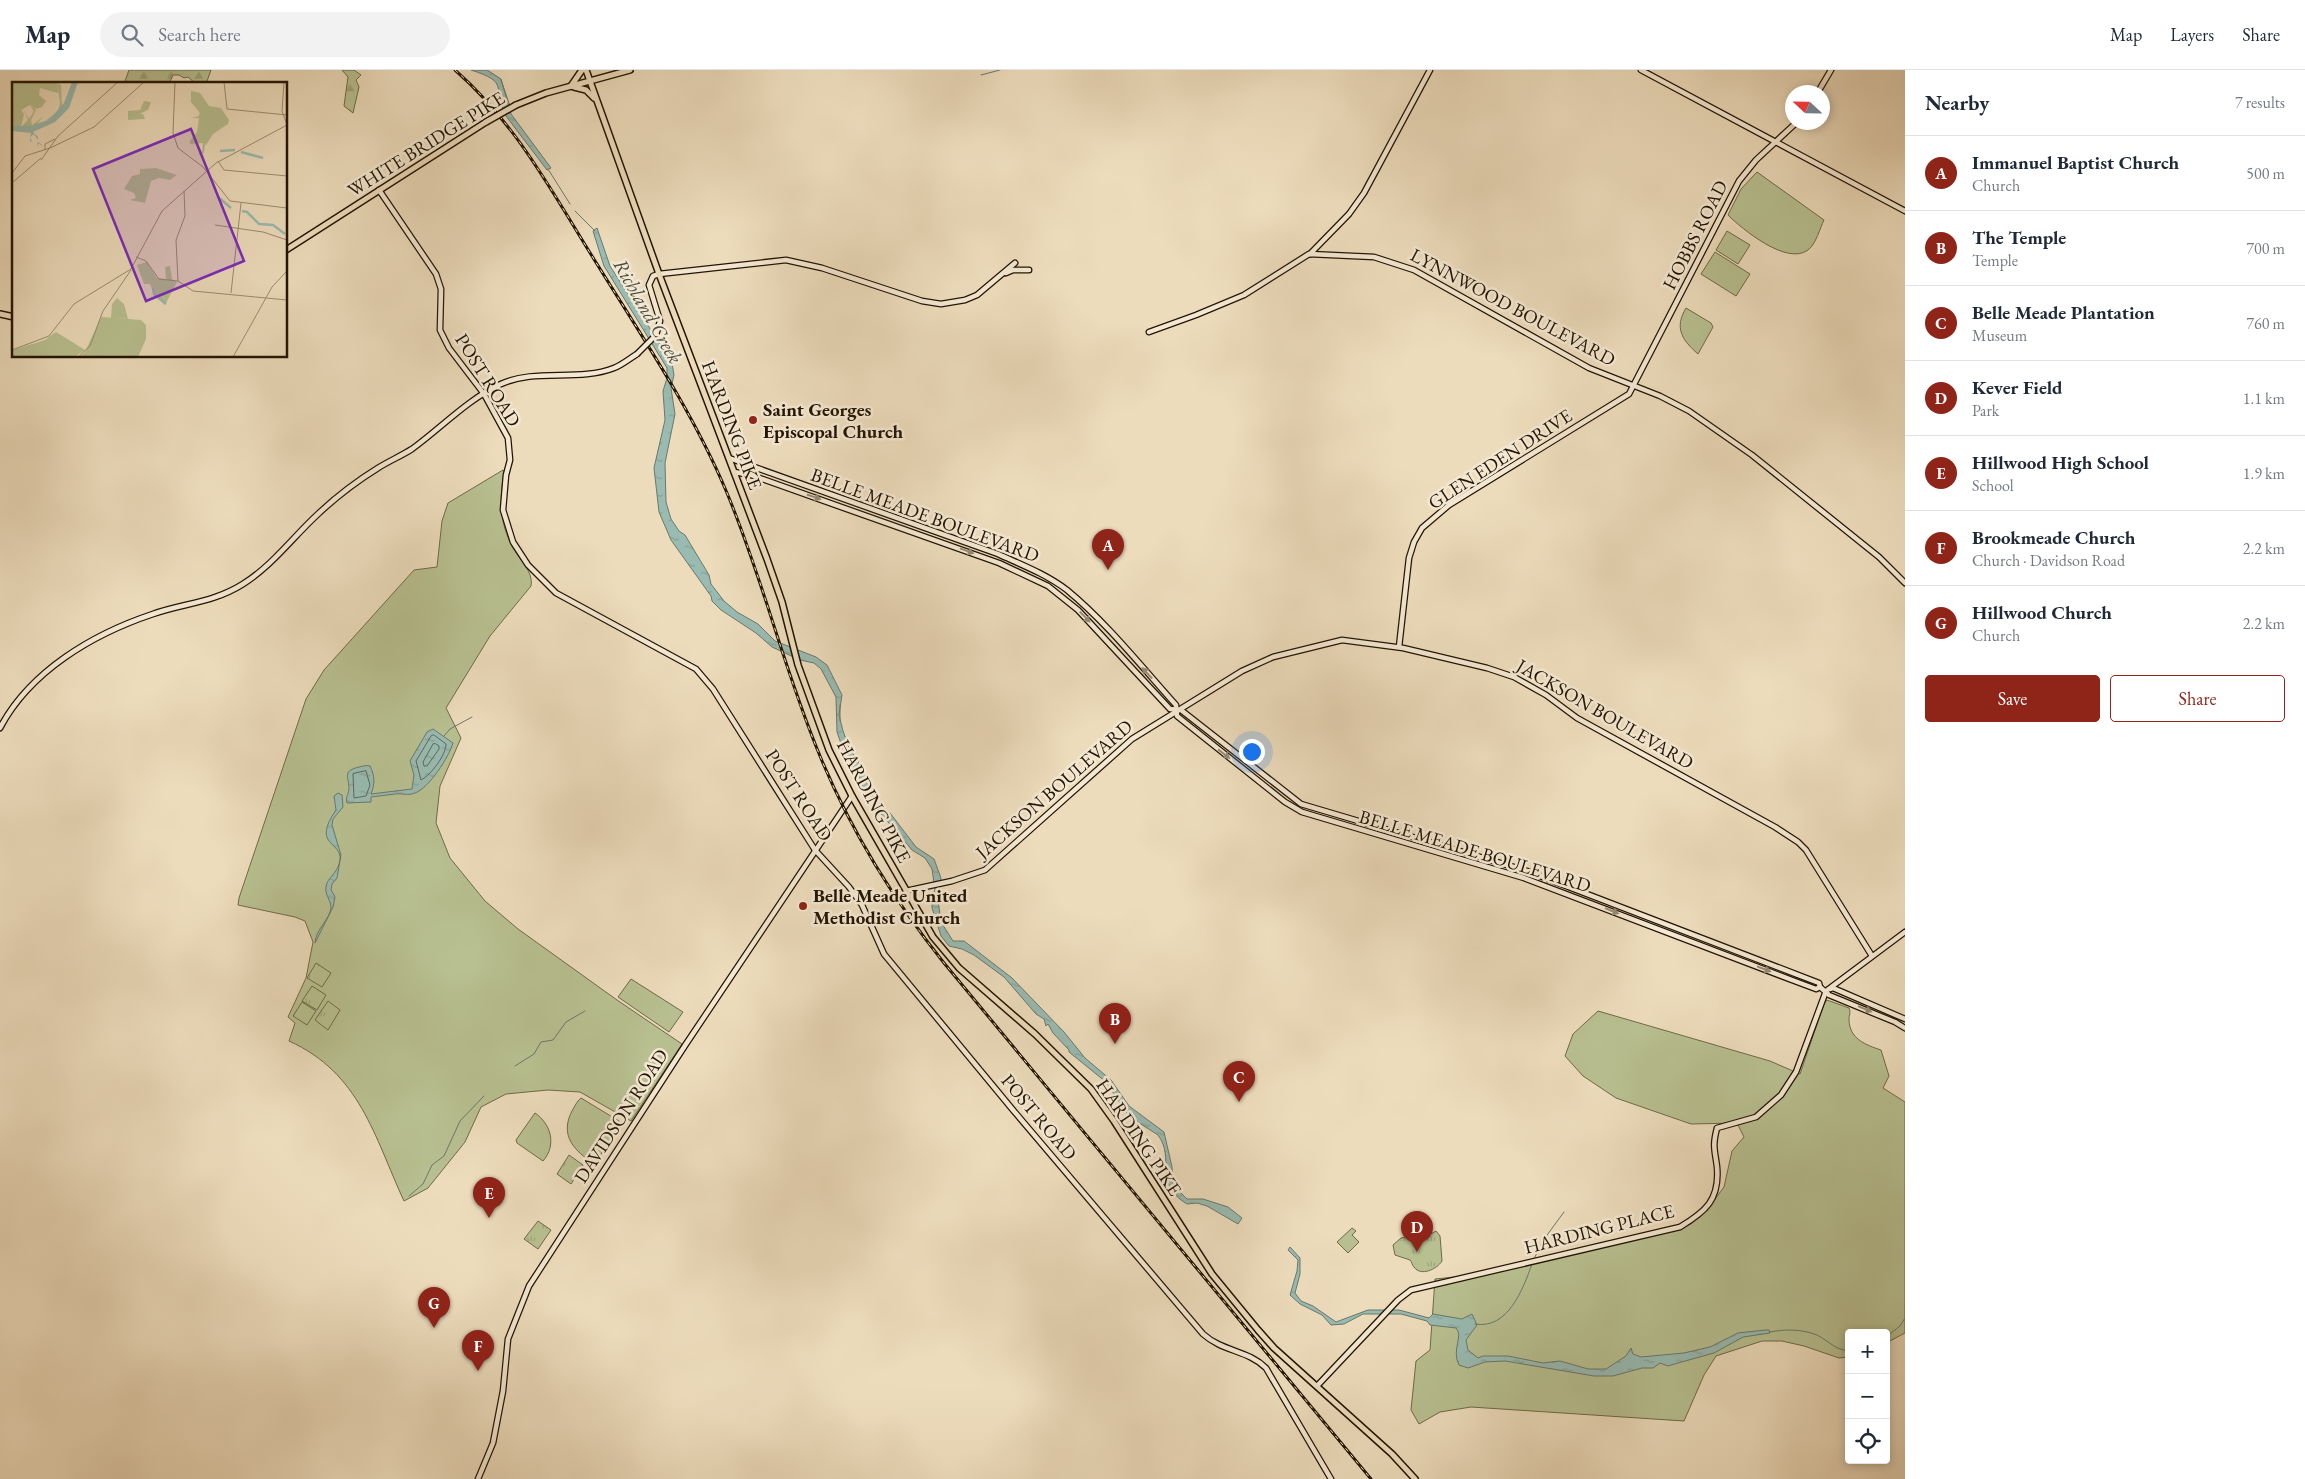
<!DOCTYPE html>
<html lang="en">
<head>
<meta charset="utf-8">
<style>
  body { margin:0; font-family:"EB Garamond",serif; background:#f2f2f3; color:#1f2937 }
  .controls { position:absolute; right:15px; bottom:15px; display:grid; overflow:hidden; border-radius:5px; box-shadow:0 2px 8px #0003 }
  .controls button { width:45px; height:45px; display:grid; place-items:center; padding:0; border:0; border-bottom:1px solid #e0e1e3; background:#fff; color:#1f2937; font:25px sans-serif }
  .compass { position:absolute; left:1785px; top:15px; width:45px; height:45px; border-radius:50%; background:#fff; box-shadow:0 2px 8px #0003; rotate:292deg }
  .you { position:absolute; left:1251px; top:681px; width:18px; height:18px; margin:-12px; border:4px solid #fff; border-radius:50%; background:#1a73e8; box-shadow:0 0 0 8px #1a73e833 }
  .badge { display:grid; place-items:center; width:32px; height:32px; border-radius:50%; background:#8f2418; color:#fff; font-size:16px; font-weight:700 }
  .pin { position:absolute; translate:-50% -41px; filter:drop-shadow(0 1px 2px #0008) }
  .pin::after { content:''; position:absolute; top:26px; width:18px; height:15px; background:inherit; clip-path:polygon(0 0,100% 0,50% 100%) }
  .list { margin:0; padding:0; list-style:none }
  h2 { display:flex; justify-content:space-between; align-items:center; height:65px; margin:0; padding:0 20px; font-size:21px }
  h2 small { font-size:16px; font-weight:400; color:#747a83 }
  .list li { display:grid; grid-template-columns:32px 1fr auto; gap:15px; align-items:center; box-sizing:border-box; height:75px; padding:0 20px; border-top:1px solid #e0e1e3 }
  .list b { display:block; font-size:19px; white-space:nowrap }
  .list p { margin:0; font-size:16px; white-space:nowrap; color:#747a83 }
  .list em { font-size:16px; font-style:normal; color:#747a83 }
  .actions { display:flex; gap:10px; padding:15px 20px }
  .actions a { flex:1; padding:11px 0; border:1px solid #8f2418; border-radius:5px; text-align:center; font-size:18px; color:#8f2418 }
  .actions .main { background:#8f2418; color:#fff }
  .icon { flex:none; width:28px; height:28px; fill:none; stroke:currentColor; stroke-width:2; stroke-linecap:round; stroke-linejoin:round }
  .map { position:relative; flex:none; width:1905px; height:1409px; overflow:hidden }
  header { display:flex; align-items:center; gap:30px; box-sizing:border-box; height:70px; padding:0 25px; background:#fff; border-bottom:1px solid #e0e1e3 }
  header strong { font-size:24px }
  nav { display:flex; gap:28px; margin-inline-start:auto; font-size:18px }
  .search { width:350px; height:45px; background:#f2f2f3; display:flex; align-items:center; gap:12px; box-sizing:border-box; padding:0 18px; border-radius:28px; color:#747a83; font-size:19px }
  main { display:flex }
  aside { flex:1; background:#fff }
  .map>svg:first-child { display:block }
  .grass { fill:#b8c091; stroke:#6e6a48 }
  .forest { fill:url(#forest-firs); stroke:#6e6a48 }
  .park { fill:url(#park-tufts); stroke:#6e6a48 }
  .water { fill:url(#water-ripples); stroke:#6a786b }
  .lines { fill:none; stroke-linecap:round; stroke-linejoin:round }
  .shore { stroke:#5e6859; stroke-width:1 }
  .stream { stroke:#6a786b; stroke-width:1 }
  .secondary-casing { stroke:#231400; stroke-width:7 }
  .primary-casing { stroke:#231400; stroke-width:8 }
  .secondary { stroke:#f3e8d3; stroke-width:4.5 }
  .primary { stroke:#eddcbc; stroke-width:5 }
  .rail-casing { stroke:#231400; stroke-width:3 }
  .rail { stroke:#f3e8d3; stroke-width:1; stroke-dasharray:4; stroke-linecap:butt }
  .secondary-bridge-casing { stroke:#231400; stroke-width:7; stroke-linecap:butt }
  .primary-bridge-casing { stroke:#231400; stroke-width:8; stroke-linecap:butt }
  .secondary-bridge { stroke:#f3e8d3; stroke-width:4.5 }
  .primary-bridge { stroke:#eddcbc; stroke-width:5 }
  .oneway { fill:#958974 }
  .poi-dot { fill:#8f2418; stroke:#f3e8d3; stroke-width:2 }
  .labels { text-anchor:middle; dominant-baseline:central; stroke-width:5; stroke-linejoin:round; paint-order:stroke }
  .street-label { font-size:19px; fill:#231400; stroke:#f3e8d3 }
  .poi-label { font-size:19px; font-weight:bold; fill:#231400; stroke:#f3e8d3; text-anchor:start }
  .water-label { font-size:20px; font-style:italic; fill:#4c4e3e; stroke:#f3e8d3 }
  .inset-river { fill:none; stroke:#99bbb2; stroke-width:2.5 }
  .inset-road { fill:none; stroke:#9c8c71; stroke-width:1 }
  .view { fill:#7b2cbf; fill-opacity:0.15; stroke:#7b2cbf; stroke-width:2.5 }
  .inset-edge { fill:none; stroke:#231400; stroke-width:2.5 }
</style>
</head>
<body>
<header>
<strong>Map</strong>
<div class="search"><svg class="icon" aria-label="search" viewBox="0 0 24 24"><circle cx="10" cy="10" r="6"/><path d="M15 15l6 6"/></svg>Search here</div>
<nav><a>Map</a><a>Layers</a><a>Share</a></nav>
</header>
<main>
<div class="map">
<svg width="1905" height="1409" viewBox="0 0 1905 1409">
  <defs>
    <pattern id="forest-firs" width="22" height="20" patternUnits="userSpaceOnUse" patternTransform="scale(1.25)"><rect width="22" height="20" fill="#b8c091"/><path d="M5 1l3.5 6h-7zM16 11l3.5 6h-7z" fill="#9ea47b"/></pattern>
    <pattern id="park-tufts" width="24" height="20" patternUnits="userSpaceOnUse" patternTransform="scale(1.25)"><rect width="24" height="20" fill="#b8c091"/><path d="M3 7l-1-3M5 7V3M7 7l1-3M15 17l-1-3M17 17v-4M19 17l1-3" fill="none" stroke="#9ea47b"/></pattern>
    <pattern id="water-ripples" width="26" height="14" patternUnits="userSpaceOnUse" patternTransform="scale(1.25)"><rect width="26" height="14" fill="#99bbb2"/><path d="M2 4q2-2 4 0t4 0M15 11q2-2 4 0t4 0" fill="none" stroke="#84a097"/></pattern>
  </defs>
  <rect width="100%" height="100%" fill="#eddcbc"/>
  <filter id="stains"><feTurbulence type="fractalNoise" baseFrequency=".004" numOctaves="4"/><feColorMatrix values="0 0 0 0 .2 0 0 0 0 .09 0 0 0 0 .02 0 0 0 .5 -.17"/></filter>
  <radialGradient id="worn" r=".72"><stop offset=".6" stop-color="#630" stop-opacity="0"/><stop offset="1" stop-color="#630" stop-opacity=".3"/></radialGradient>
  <g class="grass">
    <path d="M1757,102L1824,150C1820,158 1816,174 1808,180C1787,196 1742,159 1728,145L1741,119Z"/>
    <path d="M1727,161L1750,175L1738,194L1716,180Z"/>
    <path d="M1715,182L1750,204L1736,226L1701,204Z"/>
    <path d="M1686,238L1711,253L1713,257L1698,284C1682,270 1674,258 1686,238Z"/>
    <path d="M503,400L504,402C500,426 499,449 510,472C516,487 534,500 531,516L490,566L446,638L461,668L440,716L436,753L450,788L485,831L518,859L617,930L682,974L631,1051L580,1022L548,1020L506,1024L481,1037L465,1072L428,1118L404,1131C374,1066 360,1003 289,971L295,953L288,947L306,908L313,872L305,851L295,847L238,835L239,828L306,629L324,600L414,500L437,497L442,451L448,433Z"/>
    <path d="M631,909L683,942L669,962L618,927Z"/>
    <path d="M1827,930L1849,938C1851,943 1849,945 1849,949C1849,969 1866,975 1881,980L1889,1006L1883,1018L1905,1032V1263L1886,1273V1263H1849V1287L1839,1288L1804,1276L1782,1271H1762L1716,1286L1704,1305L1684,1351L1471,1337L1440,1342L1419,1354L1411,1340L1416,1291L1430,1280L1435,1209L1484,1204L1676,1160L1691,1154L1710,1136L1724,1117L1732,1081L1744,1067L1737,1053L1691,1054L1616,1028L1583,1006L1565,986L1573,964L1598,941L1770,991L1800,1004L1824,934Z"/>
    <path d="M581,1028L619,1051L621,1056L594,1094C575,1081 559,1066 572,1041C575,1036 577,1031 581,1028Z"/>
    <path d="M535,1043C551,1054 557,1075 543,1091L517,1073L516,1070Z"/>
    <path d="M1352,1158L1356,1161L1352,1165L1359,1172L1348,1183L1337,1172Z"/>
  </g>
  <g class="forest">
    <path d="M129,0H211L206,14H196L188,7L184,8L179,5H173L169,14H124Z"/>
    <path d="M342,0H354L361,5L356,10L359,17L353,43L344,36L348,7Z"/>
  </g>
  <g class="park">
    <path d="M316,893L331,903L322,917L307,908Z"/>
    <path d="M312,916L326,925L317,940L302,931Z"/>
    <path d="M328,931L340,940L328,960L315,950Z"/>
    <path d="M302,932L316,941L307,955L293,946Z"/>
    <path d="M569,1085L583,1095L571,1114L557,1104Z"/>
    <path d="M538,1151L551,1160L538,1179L524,1169Z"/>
    <path d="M1436,1161L1440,1166L1442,1191C1437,1199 1421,1207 1414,1197C1412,1195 1412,1192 1410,1190L1395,1185L1393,1175L1401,1168L1413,1165L1427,1166Z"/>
  </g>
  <g class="water">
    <path d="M471,0H487L501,9L511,44L551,98L547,100L506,46C491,16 511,13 471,0Z"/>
    <path d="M597,158L610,196L672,293L674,305L671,318L675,344L665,393L666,432L671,449L679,461L685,465L709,505L711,514L724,531L737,542L758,554L775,571L816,587L827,595L842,625L839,645L843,661L849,677L863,700L869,720L876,731L890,743L916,777L934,789L941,808L938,830L941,852L953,871H964L1012,908L1064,962L1085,988L1111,1010L1129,1036L1164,1062L1172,1097L1173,1115L1187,1129H1203L1228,1137L1242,1148L1238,1154L1207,1136L1197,1133L1187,1134C1152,1113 1176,1089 1158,1065L1136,1051L1126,1042L1106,1012L1069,982V980L1053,963L1048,954L1046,956L1044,949L1036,944L1004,907L974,885L962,879L949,876L941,866L932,838V828L935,820L932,799L925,788L912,780L865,725L860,708L843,679L837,662L836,627L821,599L814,593L800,590L772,577L756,563L721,540L712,531L711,526L671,470L659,442L654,398L665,350L663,321L667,308V298L604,196L593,161Z"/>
    <path d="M433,659L453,673C449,687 429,718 415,723C408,726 402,723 395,724C387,725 379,726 371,727V732L347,733C345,727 349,724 349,718C348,705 343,701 359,697C363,696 366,695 370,696C375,706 375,714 371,724L412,719L414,705L410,691L427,662Z"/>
    <path d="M338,723L342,725L343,737L333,749L332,755L341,785L337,808L332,814L331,820L335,827L333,837L315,873C316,860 326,853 330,842C334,833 324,825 326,817C327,807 338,804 340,790C342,771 311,776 336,740L334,726Z"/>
    <path d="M1290,1177L1300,1188V1204L1295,1223L1301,1231L1313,1236L1336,1252L1368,1240H1399L1429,1248L1433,1244L1462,1249L1472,1244L1477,1255L1466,1270L1468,1280L1478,1288L1483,1286H1508L1543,1293L1560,1291L1588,1299H1606L1626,1286L1631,1278L1633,1284L1641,1287L1684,1283L1710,1277L1738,1263L1766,1260H1769L1770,1263L1743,1267L1714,1283L1678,1293L1668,1296L1660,1293L1653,1298H1642L1613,1306H1594L1505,1291L1485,1292L1468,1298L1459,1295C1451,1279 1464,1266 1456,1258L1430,1255L1427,1251L1401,1244H1363L1344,1254L1331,1255L1322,1245L1300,1234L1290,1225L1297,1201L1298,1190L1288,1180Z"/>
  </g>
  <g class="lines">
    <g class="shore">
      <path d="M434,665L446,674C446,685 431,705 421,710L416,691L431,666Z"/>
      <path d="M436,674L439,676V679L427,696H424L423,692L433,674Z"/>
      <path d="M366,701L370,715L366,726L354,728L353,704Z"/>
    </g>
    <g class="stream">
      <path d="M981,5L1000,0"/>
      <path d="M501,10L510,36"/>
      <path d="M548,99L570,134"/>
      <path d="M575,141L595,161"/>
      <path d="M840,635V651"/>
      <path d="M444,666L450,659L472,647"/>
      <path d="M515,996L534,984L541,972L553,970L566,952L585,941"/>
      <path d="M409,1126L423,1114L432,1095L444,1086L460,1051L484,1026"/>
      <path d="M1534,1189L1542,1172L1564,1142"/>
      <path d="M1475,1254C1508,1260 1523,1219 1532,1194"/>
      <path d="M1770,1262C1785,1259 1802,1259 1817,1265C1829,1271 1835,1280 1849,1281"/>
      <path d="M1886,1267L1900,1256L1905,1248"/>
    </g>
    <defs>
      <g id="secondary">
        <path d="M1641,0L1905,141"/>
        <path d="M1818,22L1831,0"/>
        <path d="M379,120L436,204L441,219L440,260L449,278L484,324L508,368L510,390L506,405L503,440L513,472L528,495L556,523L696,599L713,619L815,780L849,817L862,835L884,884L1013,1040L1203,1264C1223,1282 1248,1280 1266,1298L1331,1409"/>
        <path d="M1310,184L1349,144L1364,123L1430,0"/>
        <path d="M1006,203L1013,200H1029"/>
        <path d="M1149,262L1196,245L1244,225L1309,184L1374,187L1414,200L1589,298L1660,326L1689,341L1752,385L1879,487L1905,513"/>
        <path d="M656,265L660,251L649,215L653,206L659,204L786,190L822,198L922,231L941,234L965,230L977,225L1015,193"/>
        <path d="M729,388L998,484C1022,495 1046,504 1067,520C1107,553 1141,596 1176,635L1177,646L1285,732L1302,742L1524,808L1792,910L1816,919L1820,917L1829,925L1895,952L1905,958"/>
        <path d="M734,402L751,405L999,493L1048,516L1078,540L1170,639L1181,640L1301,734L1527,801L1819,913L1820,917"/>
        <path d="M1399,577L1409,488L1414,472L1422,458L1449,435L1629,324L1739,111L1756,90L1797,52"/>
        <path d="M0,658C30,601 93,564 153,544C184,533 213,533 243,514C273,495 292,468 318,444C336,427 357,411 378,398C389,391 401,386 412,379C441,358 468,329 501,314C536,298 578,312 614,298C622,295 629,289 637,284"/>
        <path d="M906,821L952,811L985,800L1132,669L1242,601L1273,587L1342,570L1403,578L1487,598L1514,607L1546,625L1577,648L1775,757L1798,772L1806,780L1872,886"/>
        <path d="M1830,919L1833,918L1905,949"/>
        <path d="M1317,1316L1398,1230L1411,1220L1680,1157C1705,1142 1720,1130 1717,1097C1715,1080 1712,1077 1717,1058L1756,1047L1781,1025L1796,1002L1826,921L1905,862"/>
        <path d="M478,1409L493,1373L503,1321L508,1269L529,1216L686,974L852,726"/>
      </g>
      <g id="primary">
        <path d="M586,0L659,204L767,489L782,532L798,595L829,680L852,726L933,867L959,898L1035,964L1091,1019L1114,1051L1212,1204L1258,1260L1274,1278L1392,1384L1415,1409"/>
        <path d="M571,16L582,0"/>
        <path d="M574,17L586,20L594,28"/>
        <path d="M516,35L546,23L630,0"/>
        <path d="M286,180L486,52"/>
        <path d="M0,244L14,247"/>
      </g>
    </defs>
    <use href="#secondary" class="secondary-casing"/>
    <use href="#primary" class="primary-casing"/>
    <use href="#secondary" class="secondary"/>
    <use href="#primary" class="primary"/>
    <defs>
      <path id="rail" d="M455,0C511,49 546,111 584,173C634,255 690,335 727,423C763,509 784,600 820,686C851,761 893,829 944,893L1371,1409"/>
    </defs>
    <use href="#rail" class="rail-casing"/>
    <use href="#rail" class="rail"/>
    <defs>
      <path id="secondary-bridge" d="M637,284L656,265"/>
      <path id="primary-bridge" d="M486,52L516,35"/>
    </defs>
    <use href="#secondary-bridge" class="secondary-bridge-casing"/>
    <use href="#primary-bridge" class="primary-bridge-casing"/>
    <use href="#secondary-bridge" class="secondary-bridge"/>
    <use href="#primary-bridge" class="primary-bridge"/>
  </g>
  <defs><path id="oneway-solid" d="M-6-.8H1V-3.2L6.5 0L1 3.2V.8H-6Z" transform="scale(1.25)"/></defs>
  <g class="oneway">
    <use href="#oneway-solid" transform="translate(814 427) rotate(19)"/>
    <use href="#oneway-solid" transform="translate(967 481) rotate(20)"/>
    <use href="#oneway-solid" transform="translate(1085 547) rotate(46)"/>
    <use href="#oneway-solid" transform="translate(1147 603) rotate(-133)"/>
    <use href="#oneway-solid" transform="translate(1224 684) rotate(38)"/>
    <use href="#oneway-solid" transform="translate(1612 841) rotate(22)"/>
    <use href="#oneway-solid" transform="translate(1764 899) rotate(21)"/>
    <use href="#oneway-solid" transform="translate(1865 939) rotate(23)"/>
  </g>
  <g class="poi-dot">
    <circle cx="753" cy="350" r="5"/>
    <circle cx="803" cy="836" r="5"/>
  </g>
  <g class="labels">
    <g class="street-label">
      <text transform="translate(426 74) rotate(-32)">WHITE BRIDGE PIKE</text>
      <text transform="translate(1695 165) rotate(-63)">HOBBS ROAD</text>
      <text transform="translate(1513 237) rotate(28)">LYNNWOOD BOULEVARD</text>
      <text transform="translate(488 310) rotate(58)">POST ROAD</text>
      <text transform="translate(732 355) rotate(69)">HARDING PIKE</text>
      <text transform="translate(1500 389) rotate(-33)">GLEN EDEN DRIVE</text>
      <text transform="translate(925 445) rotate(20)">BELLE MEADE BOULEVARD</text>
      <text transform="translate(1605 644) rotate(30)">JACKSON BOULEVARD</text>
      <text transform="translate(1054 719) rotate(-41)">JACKSON BOULEVARD</text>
      <text transform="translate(799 725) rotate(57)">POST ROAD</text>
      <text transform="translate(874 731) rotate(62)">HARDING PIKE</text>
      <text transform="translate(1475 781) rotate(17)">BELLE MEADE BOULEVARD</text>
      <text transform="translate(621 1046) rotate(-57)">DAVIDSON ROAD</text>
      <text transform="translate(1039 1047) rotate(50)">POST ROAD</text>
      <text transform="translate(1139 1067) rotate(56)">HARDING PIKE</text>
      <text transform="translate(1599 1159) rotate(-14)">HARDING PLACE</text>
    </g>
    <g class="poi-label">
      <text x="763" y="339">Saint Georges<tspan x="763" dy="22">Episcopal Church</tspan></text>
      <text x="813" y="825">Belle Meade United<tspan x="813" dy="22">Methodist Church</tspan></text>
    </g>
    <g class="water-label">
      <text transform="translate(648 241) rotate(60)">Richland Creek</text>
    </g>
  </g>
  <g transform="translate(12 12)">
    <rect width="275" height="275" fill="#eddcbc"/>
    <path d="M0,0H45L46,11L28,6L27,13L34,19L30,25L24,27L18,23L9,28L12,32L9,45L0,44ZM179,9L188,11L197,24L209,26L217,38L216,42L201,52L194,63L188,60V31L179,20ZM144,86L165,93L158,98L147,96L139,99L133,121L118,118L124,116L122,111L112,107L120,94L128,92V87ZM135,180L145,196L154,197L153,185L158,184L160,197L165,200L153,223L142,212L138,202H132L125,183Z" fill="#b8c091"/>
    <path d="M45,0L49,3L50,24L46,29L37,38L30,41L19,44L9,45L16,38L12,28L17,37L22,29L18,23L24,28L19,38L20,43L32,34L25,41L32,40L46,29L48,21ZM132,19L139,20L136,28L127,32H131L133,37L116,38V29L128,28ZM188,29L190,59L193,63L192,71L186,73L190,69L191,61L178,62V59L185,50L187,36H180L187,34ZM44,250L73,268L63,275H0V269L33,258Z" fill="#b8c091"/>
    <path d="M89,235L129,238L134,243V257L126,275H67L73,270ZM20,262L24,275H3L1,268Z" fill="#b8c091"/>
    <path d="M105,216L112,222L116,237L99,236L100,222Z" fill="#b8c091"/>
    <path d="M60,0H66L57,26L43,40L21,50L26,55V60L28,61L30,64L31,66L27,61L25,65L26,58L22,52L18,55L20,60L18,59V55L19,51L0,49V44H19L37,38L52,21Z" fill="#99bbb2"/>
    <path class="inset-river" d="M208,69L223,68M229,70L251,76M206,115L219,126M230,129L235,130L247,142L261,143L273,152M141,206L142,212L154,222"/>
    <path class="inset-road" d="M163,0L161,51L166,66L191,85L218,119L275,126M212,0L215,27M272,0L270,29L275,43M215,27L275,33M33,68V62L43,57M29,78L46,54L106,0M206,79L212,88L275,94M0,91L13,74L38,66L82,45L132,0M0,101L29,76M203,143L251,150L275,158M124,175L134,179L147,197L166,199L181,209L275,218M166,199L164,158L173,134L172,109M219,211L229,121M0,268L37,254L62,222L119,187L150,129L204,81L275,43M66,275L78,264L91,229L119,188M221,275L260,205L275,189"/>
    <path class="view" d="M179,47L232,179L134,219L81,87Z"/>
    <rect width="275" height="275" class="inset-edge"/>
  </g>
  <rect width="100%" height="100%" filter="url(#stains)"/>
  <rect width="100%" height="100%" fill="url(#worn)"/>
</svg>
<div class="controls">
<button>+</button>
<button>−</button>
<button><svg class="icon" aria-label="locate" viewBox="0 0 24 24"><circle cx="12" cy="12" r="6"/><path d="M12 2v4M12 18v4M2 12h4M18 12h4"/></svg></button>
</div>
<svg class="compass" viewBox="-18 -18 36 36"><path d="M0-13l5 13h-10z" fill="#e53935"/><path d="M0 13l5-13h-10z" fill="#747a83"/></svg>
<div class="you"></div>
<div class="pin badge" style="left:1108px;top:500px">A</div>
<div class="pin badge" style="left:1115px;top:974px">B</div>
<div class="pin badge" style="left:1239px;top:1032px">C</div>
<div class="pin badge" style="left:1417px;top:1182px">D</div>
<div class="pin badge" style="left:489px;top:1148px">E</div>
<div class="pin badge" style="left:478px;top:1301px">F</div>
<div class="pin badge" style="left:434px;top:1258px">G</div>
</div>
<aside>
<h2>Nearby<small>7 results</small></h2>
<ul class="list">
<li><span class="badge">A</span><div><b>Immanuel Baptist Church</b><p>Church</p></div><em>500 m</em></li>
<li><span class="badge">B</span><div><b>The Temple</b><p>Temple</p></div><em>700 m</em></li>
<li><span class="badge">C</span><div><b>Belle Meade Plantation</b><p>Museum</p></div><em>760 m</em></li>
<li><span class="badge">D</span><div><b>Kever Field</b><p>Park</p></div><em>1.1 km</em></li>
<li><span class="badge">E</span><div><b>Hillwood High School</b><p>School</p></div><em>1.9 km</em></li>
<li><span class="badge">F</span><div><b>Brookmeade Church</b><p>Church · Davidson Road</p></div><em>2.2 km</em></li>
<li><span class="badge">G</span><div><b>Hillwood Church</b><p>Church</p></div><em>2.2 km</em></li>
</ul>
<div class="actions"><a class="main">Save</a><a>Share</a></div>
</aside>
</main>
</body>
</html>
